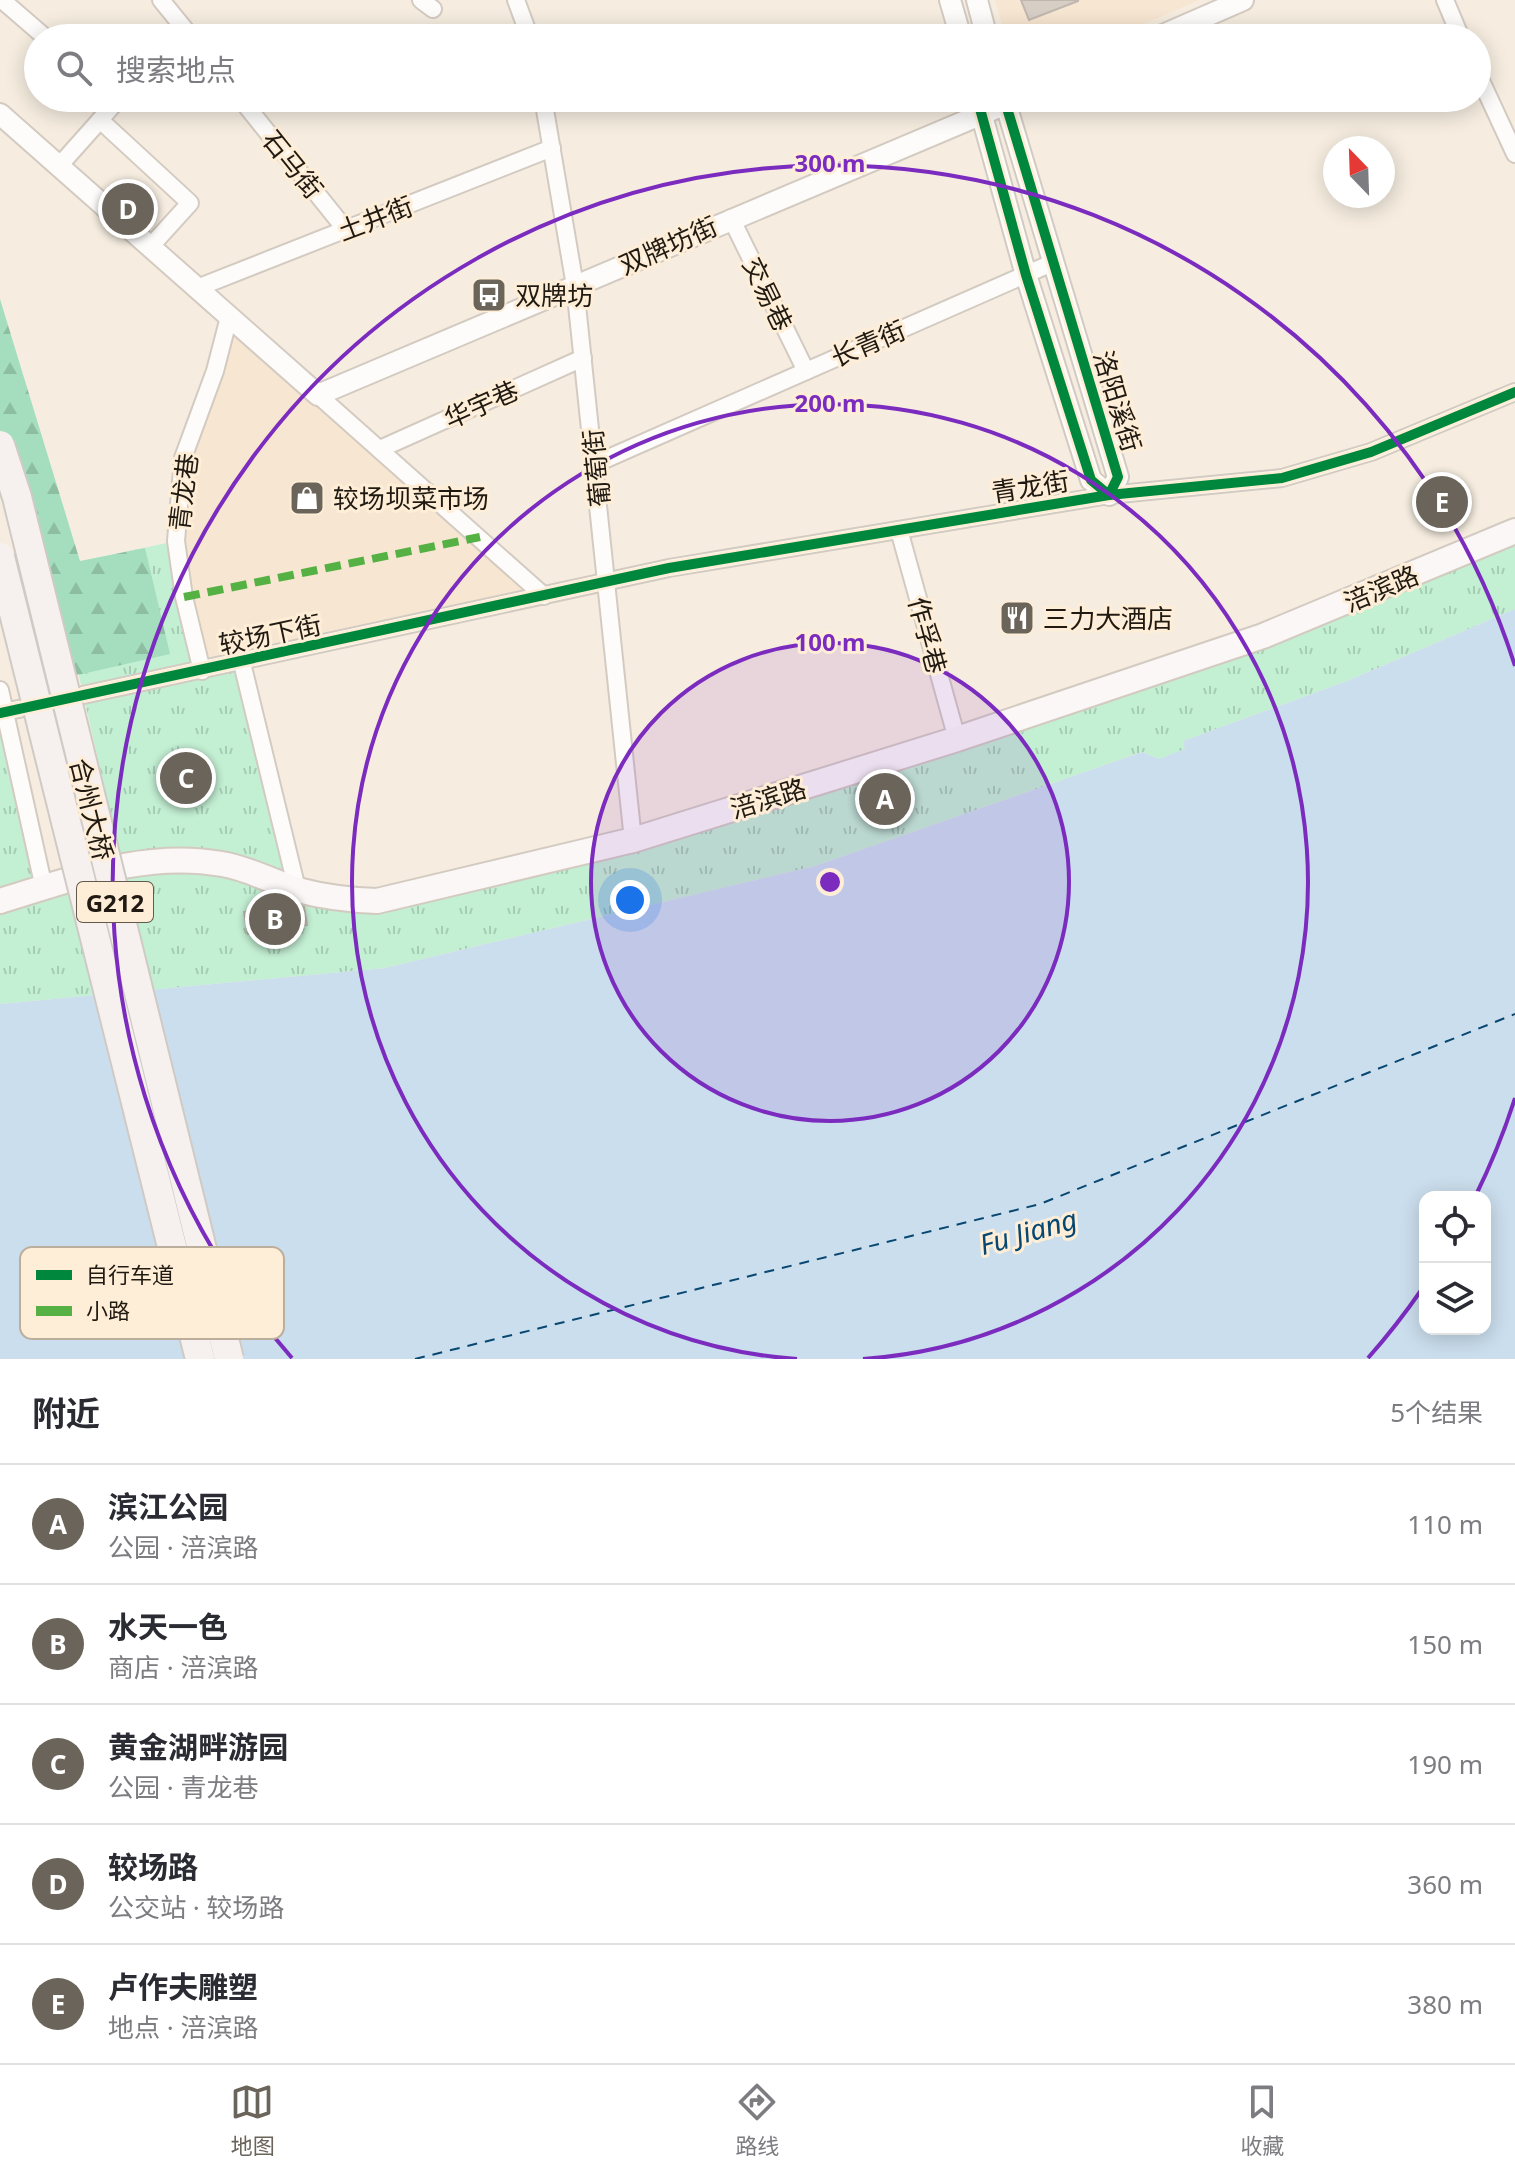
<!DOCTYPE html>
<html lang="zh">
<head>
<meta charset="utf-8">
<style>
  body { margin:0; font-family:"Noto Sans","Noto Sans SC",sans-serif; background:#f7f7f7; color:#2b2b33 }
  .controls { position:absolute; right:24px; bottom:24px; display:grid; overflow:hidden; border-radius:16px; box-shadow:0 4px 20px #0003 }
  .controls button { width:72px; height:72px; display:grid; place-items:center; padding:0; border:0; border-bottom:2px solid #e1e1e2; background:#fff; color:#2b2b33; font:40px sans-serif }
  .compass { position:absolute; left:1323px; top:136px; width:72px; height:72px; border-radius:50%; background:#fff; box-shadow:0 4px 20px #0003; rotate:337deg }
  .you { position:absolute; left:630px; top:900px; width:28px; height:28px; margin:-20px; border:6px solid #fff; border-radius:50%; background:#1a73e8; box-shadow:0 0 0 12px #1a73e833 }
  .badge { display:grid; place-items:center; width:52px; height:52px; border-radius:50%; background:#6b645a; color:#fff; font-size:26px; font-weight:700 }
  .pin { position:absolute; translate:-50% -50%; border:4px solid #fff; box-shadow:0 2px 8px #0006 }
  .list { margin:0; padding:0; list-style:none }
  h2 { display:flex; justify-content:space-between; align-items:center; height:104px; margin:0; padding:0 32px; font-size:34px }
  h2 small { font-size:26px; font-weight:400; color:#7c7c81 }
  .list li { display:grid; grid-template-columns:52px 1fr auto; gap:24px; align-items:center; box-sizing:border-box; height:120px; padding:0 32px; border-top:2px solid #e1e1e2 }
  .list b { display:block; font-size:30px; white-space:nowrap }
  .list p { margin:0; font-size:26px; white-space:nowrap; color:#7c7c81 }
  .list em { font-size:26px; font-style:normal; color:#7c7c81 }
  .icon { flex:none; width:44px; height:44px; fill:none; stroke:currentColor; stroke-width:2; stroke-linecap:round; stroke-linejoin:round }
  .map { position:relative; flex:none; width:1515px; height:1359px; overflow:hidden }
  .search { position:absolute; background:#fff; box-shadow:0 4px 20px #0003; left:24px; right:24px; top:24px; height:88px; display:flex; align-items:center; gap:20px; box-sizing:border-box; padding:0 28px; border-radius:44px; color:#7c7c81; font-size:30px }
  .sheet { height:704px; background:#fff }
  nav { display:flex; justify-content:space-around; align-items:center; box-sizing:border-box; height:112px; border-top:2px solid #e1e1e2; background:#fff; font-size:22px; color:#7c7c81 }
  nav a { display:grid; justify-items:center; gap:4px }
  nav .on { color:#6b645a }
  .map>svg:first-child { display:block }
  .built { fill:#f7e6d1 }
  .grass { fill:url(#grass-tufts) }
  .forest { fill:url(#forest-firs) }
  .water { fill:#cbdeed; fill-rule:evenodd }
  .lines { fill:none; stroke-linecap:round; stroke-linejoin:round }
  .ferry { stroke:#074771; stroke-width:2; stroke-dasharray:10 8; stroke-linecap:butt }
  .building { fill:#d7cec6; stroke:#c0b7ae; stroke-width:2 }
  .minor-casing { stroke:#d3cbc1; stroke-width:20 }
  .tertiary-casing { stroke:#d3cbc1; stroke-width:24 }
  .secondary-casing { stroke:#d3cbc1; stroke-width:28 }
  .minor { stroke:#fefcfa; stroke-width:16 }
  .tertiary { stroke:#fefcfa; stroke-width:20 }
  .secondary { stroke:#fbf7f6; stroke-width:24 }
  .trunk-bridge-casing { stroke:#cfcbc4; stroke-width:32; stroke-linecap:butt }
  .trunk-bridge { stroke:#f6f0ef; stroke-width:28 }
  .quiet { stroke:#55b144; stroke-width:8; stroke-dasharray:16 8; stroke-linecap:butt }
  .cycleway-casing { stroke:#ffeed7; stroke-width:15 }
  .cycleway { stroke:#00873e; stroke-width:10 }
  .ring { fill:none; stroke:#7b2cbf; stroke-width:4 }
  .labels { text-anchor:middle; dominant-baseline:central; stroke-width:6; stroke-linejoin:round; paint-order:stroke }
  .shield { fill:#ffeed7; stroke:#635a4d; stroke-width:2 }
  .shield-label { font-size:24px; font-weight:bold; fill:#201a12 }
  .street-label { font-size:26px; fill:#201a12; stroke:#ffeed7 }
  .poi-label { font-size:26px; fill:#201a12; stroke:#ffeed7; text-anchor:start }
  .water-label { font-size:28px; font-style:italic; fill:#074771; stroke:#ffeed7 }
  .key { fill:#ffeed7; stroke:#bcae9c; stroke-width:2 }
  .key-label { font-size:22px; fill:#201a12 }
  .centre { fill:#7b2cbf; stroke:#ffeed7; stroke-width:4 }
  .ring-label { font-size:24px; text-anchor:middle; font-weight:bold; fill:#7b2cbf; stroke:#ffeed7; stroke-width:6; stroke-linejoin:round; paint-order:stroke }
</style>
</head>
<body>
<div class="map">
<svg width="1515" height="1359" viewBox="0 0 1515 1359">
  <defs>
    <pattern id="grass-tufts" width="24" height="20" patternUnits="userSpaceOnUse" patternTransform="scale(2)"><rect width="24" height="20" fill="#c3efd3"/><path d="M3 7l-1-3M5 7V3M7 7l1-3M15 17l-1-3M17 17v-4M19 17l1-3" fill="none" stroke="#a7ccb4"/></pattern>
    <pattern id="forest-firs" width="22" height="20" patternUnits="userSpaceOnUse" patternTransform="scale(2)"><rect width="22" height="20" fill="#a4debe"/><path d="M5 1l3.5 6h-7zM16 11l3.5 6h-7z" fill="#8dbea2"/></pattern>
  </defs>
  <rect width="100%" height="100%" fill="#f6ede0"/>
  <g class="built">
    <path d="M995,0H1199L1112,38H1006Z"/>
    <path d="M229,317L544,596L202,671L184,597L183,458Z"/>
  </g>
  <path class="grass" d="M1515,531V609L1347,681L1183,741L1186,749L1159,759L1142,752L815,866L385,968L0,1004V713L44,887L122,864L54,567L176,541L202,671L242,663L297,889L377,901L957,739Z"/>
  <path class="forest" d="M0,299L80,561L145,548L170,654L60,679L0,447Z"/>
  <path class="water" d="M1515,609V1359H0V1004L385,968L815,866L1142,752L1159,759L1185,749L1183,741L1347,681ZM1425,1197H1485V1329H1425Z"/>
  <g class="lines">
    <path class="ferry" d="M415,1359L1040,1204L1515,1014"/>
  </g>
  <g class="building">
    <path d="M1021,0H1078V1L1029,20Z"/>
    <path d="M294,904L304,907L307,925L248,934L244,912Z"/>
  </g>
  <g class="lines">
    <defs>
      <g id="minor">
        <path d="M2,0L46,38"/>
        <path d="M161,0L192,38"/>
        <path d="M421,0L433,9"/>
        <path d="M516,0L530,38"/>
        <path d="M1445,0L1461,38"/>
        <path d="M1477,72L1515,154"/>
        <path d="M240,98L346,230"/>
        <path d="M543,98L575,286L633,840"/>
        <path d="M100,120L113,105L112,98"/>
        <path d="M59,166L100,120L190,203L150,247"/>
        <path d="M731,218L806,371"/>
        <path d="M197,288L552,148"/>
        <path d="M318,395L544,596"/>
        <path d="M380,449L583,358"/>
        <path d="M597,463L1052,263"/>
        <path d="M899,530L957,739"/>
        <path d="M242,663L297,889"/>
        <path d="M202,671L184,597L176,541L183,458L215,371L229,317"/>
        <path d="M0,690L44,888"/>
        <path d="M0,713L669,568L1109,495L1282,478L1371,452L1515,392"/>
      </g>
      <g id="tertiary">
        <path d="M950,0L961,38"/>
        <path d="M977,0L987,38"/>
        <path d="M1156,38L1243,0"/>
        <path d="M977,98L1026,275L1091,480L1109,495L1118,477L1004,98"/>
        <path d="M0,114L318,395L1020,98"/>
      </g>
      <path id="secondary" d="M0,901C73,879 144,850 222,864C248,868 272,882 298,890C324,897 349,900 377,901L633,840L957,739L1263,636L1515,531"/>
    </defs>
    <use href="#minor" class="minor-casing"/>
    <use href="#tertiary" class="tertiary-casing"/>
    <use href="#secondary" class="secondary-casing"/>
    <use href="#minor" class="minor"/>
    <use href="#tertiary" class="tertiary"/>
    <use href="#secondary" class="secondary"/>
    <defs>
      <g id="trunk-bridge">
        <path d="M0,445L17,497L229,1359"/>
        <path d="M0,557L200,1359"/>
      </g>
    </defs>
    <use href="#trunk-bridge" class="trunk-bridge-casing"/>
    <use href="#trunk-bridge" class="trunk-bridge"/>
    <path class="quiet" d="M184,597L480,537"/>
    <defs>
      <g id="cycleway">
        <path d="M977,98L1026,275L1091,480L1109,495L1118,477L1004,98"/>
        <path d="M0,713L669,568L1109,495L1282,478L1371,452L1515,392"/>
      </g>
    </defs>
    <use href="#cycleway" class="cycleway-casing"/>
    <use href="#cycleway" class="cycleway"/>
  </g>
  <circle cx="830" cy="882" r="239" fill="#7b2cbf" fill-opacity=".12"/>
  <g class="ring">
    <circle cx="830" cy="882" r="239"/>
    <path d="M797 1359A478 478 0 1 1 863 1359"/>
    <path d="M1515 1098A718 718 0 0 1 1475 1197M1422 1289A718 718 0 0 1 1368 1358M292 1358A718 718 0 1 1 1515 666"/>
  </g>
  <defs>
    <symbol id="bus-square" viewBox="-11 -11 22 22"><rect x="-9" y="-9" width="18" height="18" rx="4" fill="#6b645a" stroke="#ffeed7"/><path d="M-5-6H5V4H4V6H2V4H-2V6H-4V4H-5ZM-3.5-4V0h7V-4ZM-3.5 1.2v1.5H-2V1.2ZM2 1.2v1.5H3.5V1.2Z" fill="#fff"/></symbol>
    <symbol id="shop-square" viewBox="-11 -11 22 22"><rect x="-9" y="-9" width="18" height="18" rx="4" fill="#6b645a" stroke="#ffeed7"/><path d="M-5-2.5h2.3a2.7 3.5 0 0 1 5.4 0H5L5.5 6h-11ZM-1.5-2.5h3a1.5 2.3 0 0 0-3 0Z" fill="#fff"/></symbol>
    <symbol id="restaurant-square" viewBox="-11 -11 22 22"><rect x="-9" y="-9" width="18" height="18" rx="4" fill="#6b645a" stroke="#ffeed7"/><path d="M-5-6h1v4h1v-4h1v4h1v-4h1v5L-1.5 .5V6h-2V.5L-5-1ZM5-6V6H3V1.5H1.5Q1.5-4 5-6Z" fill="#fff"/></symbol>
  </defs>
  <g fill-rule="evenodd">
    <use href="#bus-square" x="469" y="275" width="40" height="40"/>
    <use href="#shop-square" x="287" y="478" width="40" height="40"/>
    <use href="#restaurant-square" x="997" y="598" width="40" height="40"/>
  </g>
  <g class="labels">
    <rect class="shield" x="77" y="882" width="76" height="40" rx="6"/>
    <g class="shield-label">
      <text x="115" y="902">G212</text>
    </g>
    <g class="street-label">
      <text transform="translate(293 164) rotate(51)">石马街</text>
      <text transform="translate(375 218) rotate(-21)">土井街</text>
      <text transform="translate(668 245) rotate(-24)">双牌坊街</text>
      <text transform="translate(768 294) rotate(64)">交易巷</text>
      <text transform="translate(868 343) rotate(-23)">长青街</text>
      <text transform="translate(1118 401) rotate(73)">洛阳溪街</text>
      <text transform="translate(481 404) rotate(-24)">华宇巷</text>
      <text transform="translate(596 468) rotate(-96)">葡萄街</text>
      <text transform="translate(1030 486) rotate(-9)">青龙街</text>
      <text transform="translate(183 492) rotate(-83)">青龙巷</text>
      <text transform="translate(1381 588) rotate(-23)">涪滨路</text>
      <text transform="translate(270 634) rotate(-12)">较场下街</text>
      <text transform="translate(928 635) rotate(75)">作孚巷</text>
      <text transform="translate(768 798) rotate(-17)">涪滨路</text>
      <text transform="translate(92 809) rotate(76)">合州大桥</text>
    </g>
    <g class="poi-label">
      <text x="515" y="295">双牌坊</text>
      <text x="333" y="498">较场坝菜市场</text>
      <text x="1043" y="618">三力大酒店</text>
    </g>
    <g class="water-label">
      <text transform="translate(1028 1231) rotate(-16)">Fu Jiang</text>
    </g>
  </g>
  <rect x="20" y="1247" width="264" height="92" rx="12" class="key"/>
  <rect x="36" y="1270" width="36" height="10" fill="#00873e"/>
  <rect x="36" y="1306" width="36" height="10" fill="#55b144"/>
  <g class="key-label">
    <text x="86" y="1283">自行车道</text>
    <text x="86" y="1319">小路</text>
  </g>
  <circle cx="830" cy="882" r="12" class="centre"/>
  <g class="ring-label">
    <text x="830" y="172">300 m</text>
    <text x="830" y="412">200 m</text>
    <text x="830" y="651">100 m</text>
  </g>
</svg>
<div class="controls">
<button><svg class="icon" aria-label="locate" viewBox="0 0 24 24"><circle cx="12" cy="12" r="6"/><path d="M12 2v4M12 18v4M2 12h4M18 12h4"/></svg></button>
<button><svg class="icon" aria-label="layers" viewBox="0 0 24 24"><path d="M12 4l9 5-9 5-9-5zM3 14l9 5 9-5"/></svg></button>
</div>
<svg class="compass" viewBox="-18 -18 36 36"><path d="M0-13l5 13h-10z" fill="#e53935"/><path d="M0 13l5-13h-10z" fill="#7c7c81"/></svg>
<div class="you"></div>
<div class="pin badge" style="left:885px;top:799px">A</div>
<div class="pin badge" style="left:275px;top:919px">B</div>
<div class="pin badge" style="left:186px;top:778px">C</div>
<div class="pin badge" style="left:128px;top:209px">D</div>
<div class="pin badge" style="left:1442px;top:502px">E</div>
<div class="search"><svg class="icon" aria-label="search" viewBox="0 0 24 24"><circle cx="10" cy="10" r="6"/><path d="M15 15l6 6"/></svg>搜索地点</div>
</div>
<section class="sheet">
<h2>附近<small>5个结果</small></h2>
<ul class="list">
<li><span class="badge">A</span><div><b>滨江公园</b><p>公园 · 涪滨路</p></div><em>110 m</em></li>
<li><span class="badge">B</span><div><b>水天一色</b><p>商店 · 涪滨路</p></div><em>150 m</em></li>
<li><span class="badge">C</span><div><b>黄金湖畔游园</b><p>公园 · 青龙巷</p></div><em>190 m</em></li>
<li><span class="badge">D</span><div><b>较场路</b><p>公交站 · 较场路</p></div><em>360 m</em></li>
<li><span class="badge">E</span><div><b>卢作夫雕塑</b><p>地点 · 涪滨路</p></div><em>380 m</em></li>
</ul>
</section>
<nav>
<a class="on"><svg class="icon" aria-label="map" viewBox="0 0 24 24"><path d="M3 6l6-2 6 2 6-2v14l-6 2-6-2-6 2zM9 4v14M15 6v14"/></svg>地图</a>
<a><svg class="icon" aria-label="directions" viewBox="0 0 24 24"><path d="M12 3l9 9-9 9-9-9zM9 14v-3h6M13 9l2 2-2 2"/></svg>路线</a>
<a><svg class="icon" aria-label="saved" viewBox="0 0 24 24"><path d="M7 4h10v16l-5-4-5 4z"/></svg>收藏</a>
</nav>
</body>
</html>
